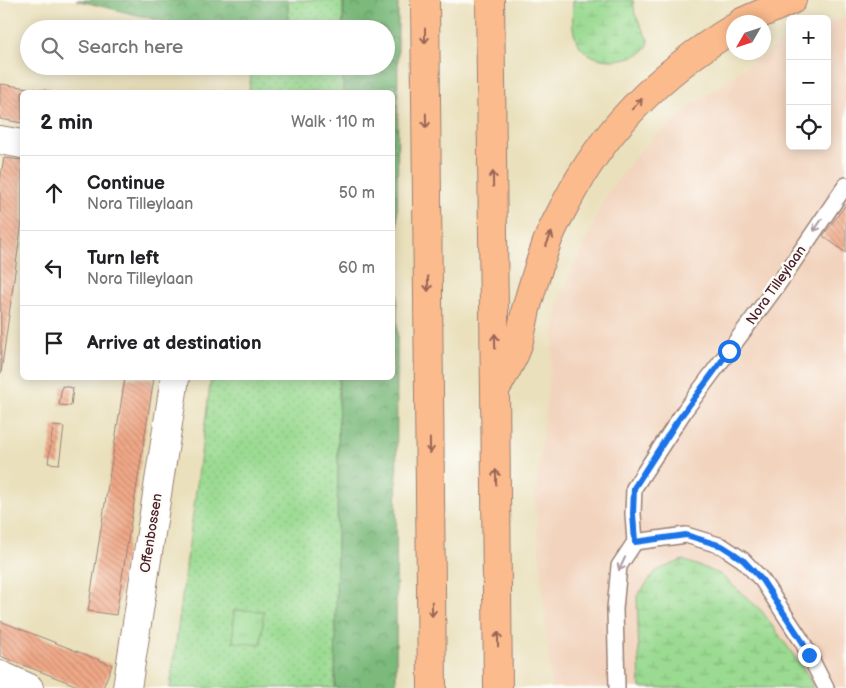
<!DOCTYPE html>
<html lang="en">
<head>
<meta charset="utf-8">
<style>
  body { margin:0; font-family:"Balsamiq Sans",sans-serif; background:#f2f2f2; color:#202124 }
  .controls { position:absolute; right:15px; top:15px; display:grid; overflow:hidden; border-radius:8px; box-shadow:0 2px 12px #0003 }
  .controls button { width:45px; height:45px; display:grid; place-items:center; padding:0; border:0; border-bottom:1px solid #e0e0e0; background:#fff; color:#202124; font:25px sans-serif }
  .compass { position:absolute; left:726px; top:15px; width:45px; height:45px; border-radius:50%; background:#fff; box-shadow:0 2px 12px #0003; rotate:231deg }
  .stop { position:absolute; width:15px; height:15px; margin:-11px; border:4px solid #1a73e8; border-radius:50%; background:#fff }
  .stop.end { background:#1a73e8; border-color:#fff; box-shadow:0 1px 5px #0008 }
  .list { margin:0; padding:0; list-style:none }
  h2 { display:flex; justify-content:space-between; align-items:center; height:65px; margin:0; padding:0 20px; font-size:21px }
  h2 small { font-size:16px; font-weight:400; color:#757577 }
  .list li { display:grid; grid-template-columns:32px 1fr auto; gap:15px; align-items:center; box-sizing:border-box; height:75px; padding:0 20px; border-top:1px solid #e0e0e0 }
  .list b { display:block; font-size:19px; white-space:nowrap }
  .list p { margin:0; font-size:16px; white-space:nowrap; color:#757577 }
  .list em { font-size:16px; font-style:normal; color:#757577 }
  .icon { flex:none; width:28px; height:28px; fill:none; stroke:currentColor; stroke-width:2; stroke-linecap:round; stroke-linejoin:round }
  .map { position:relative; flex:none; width:846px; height:688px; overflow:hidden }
  .search { position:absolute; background:#fff; box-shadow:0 2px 12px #0003; left:20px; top:20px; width:375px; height:55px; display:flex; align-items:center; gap:12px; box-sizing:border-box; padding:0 18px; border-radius:28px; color:#757577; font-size:19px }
  .panel { position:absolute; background:#fff; box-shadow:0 2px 12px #0003; left:20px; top:90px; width:375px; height:290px; border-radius:8px }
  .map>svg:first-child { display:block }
  .built { fill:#f2d4be }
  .grass { fill:url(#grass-dots); stroke:#727c5e }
  .forest { fill:url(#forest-crowns); stroke:#626c53 }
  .wetland { fill:url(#wetland-marsh); stroke:#727c5e }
  .park { fill:url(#park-tufts); stroke:#727c5e }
  .building { fill:url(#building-back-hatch) }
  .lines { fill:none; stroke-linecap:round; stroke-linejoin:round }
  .service-casing { stroke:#9a8074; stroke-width:18 }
  .minor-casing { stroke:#9a8074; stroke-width:30 }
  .primary-casing { stroke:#9a8074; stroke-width:30 }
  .trunk-casing { stroke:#9a8074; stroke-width:30 }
  .service { stroke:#fff; stroke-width:15 }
  .minor { stroke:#fff; stroke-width:28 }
  .primary { stroke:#fbbb8d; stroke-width:28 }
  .trunk { stroke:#fbbb8d; stroke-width:28 }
  .oneway { stroke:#9a6557 }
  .oneway2 { stroke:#ae9aa0 }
  .route { stroke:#1a73e8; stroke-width:6 }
  .labels { text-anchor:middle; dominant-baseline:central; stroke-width:5; stroke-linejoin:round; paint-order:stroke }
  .street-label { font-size:14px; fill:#4a1f2b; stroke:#fdfcf7 }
</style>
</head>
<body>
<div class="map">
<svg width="846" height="688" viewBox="0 0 846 688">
  <defs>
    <pattern id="grass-dots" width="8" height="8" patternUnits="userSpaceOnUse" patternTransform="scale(1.25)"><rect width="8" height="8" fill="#9ada91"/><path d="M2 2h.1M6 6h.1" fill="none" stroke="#86bb7d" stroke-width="1.8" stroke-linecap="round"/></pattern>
    <pattern id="forest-crowns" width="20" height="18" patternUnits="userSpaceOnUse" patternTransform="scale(1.25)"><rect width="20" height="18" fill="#7bba7b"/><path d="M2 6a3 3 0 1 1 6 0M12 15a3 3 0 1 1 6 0" fill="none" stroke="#679765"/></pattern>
    <pattern id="wetland-marsh" width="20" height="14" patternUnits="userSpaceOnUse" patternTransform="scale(1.25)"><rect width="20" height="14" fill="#9ada91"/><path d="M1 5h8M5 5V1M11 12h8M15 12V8" fill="none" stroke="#86bb7d"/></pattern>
    <pattern id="park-tufts" width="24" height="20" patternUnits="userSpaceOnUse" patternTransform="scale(1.25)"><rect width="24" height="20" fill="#9ada91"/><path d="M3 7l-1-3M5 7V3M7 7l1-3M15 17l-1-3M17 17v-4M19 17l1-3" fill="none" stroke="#86bb7d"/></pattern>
    <pattern id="building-back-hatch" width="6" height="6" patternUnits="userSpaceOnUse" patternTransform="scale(1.25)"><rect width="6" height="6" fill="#f0a988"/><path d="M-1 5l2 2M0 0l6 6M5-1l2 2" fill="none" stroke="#c4896f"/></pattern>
  </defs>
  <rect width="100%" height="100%" fill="#fdfcf7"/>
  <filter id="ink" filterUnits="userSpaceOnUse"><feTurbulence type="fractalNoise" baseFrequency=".02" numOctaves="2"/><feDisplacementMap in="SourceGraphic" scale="10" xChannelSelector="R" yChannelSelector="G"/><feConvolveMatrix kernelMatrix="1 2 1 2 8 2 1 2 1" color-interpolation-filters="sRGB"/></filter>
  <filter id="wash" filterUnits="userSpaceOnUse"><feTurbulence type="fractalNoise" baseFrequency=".0096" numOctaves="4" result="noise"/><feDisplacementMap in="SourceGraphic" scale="20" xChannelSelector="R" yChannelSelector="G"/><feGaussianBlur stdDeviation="1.12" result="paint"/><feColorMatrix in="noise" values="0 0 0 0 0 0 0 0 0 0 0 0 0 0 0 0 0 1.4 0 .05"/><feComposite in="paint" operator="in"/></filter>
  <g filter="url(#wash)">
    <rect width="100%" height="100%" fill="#eae0bc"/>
    <path class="built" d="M846,18V688H551L535,499L558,303L606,195L643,147L695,103L782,42L790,39V146H827V22Z"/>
    <g class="grass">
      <rect x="288" y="0" width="55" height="29"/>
      <path d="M252,66H343V92H249Z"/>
      <path d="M211,378H339L335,688H170Z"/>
    </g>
    <g class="forest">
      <path d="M76,0H288V29H194Z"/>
      <path d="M344,0H398L396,688H335L339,378H392V92H343V66H386V29H343Z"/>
    </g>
    <g class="wetland">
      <path d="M573,0H633L635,14L649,42C648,45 646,49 643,52C641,54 636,55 633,56C613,64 585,61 576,39C571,28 573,12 573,0Z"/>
      <path d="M683,560L720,574L761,610L808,675L813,688H640L637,596L656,571Z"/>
    </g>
    <path class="park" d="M234,610L264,611L261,645L233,642Z"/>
    <g id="blocks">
      <g class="building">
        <path d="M0,84L51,91V92H22V123L0,119Z"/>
        <path d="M4,158L22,160V221L1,373L0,182Z"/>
        <path d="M846,204V253L823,236Z"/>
        <path d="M125,378H154L116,615L88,611Z"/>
        <path d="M62,386L73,388L71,406L59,405Z"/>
        <path d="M53,426L64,427L59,464L48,463Z"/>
        <path d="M0,621L112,665L103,688H83L0,656Z"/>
      </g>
    </g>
  </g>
  <g filter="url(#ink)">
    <use href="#blocks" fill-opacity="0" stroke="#9a8074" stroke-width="1"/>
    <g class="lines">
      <defs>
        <g id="service">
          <path d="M635,542L633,514L634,488L685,410L777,286L846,185"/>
          <path d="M617,688L615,609L619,566L635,542L686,535L722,546L743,560L762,580L802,641L826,688"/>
        </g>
        <g id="minor">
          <path d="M0,140L22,144"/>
          <path d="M0,675L29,688"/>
          <path d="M127,688L175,378"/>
        </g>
        <g id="primary">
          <path d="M425,0L432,688"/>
          <path d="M490,0L495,390"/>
        </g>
        <g id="trunk">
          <path d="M742,22L792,0"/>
          <path d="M498,688L495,390C502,378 509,366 515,353C520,340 523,324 526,309C532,288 538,268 545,248C550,232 558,218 566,203C604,129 663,71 734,28"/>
        </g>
      </defs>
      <use href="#service" class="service-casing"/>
      <use href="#minor" class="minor-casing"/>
      <use href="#primary" class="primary-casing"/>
      <use href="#trunk" class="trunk-casing"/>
      <use href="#service" class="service"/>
      <use href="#minor" class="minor"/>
      <use href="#primary" class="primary"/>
      <use href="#trunk" class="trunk"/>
    </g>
    <defs><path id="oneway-shaft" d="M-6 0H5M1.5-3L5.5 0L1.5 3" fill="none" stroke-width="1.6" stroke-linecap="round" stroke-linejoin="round" transform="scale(1.25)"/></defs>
    <g class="oneway">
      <use href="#oneway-shaft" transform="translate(425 36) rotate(90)"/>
      <use href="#oneway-shaft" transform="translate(637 104) rotate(-47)"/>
      <use href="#oneway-shaft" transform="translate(426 121) rotate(89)"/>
      <use href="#oneway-shaft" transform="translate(493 179) rotate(-91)"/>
      <use href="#oneway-shaft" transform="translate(549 239) rotate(-67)"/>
      <use href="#oneway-shaft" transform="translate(428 284) rotate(89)"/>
      <use href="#oneway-shaft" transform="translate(495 341) rotate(-91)"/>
      <use href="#oneway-shaft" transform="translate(430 446) rotate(89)"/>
      <use href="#oneway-shaft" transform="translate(496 477) rotate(-91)"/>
      <use href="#oneway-shaft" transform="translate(432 609) rotate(89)"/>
      <use href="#oneway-shaft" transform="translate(498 639) rotate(-90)"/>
    </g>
    <g class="oneway2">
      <use href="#oneway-shaft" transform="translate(818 225) rotate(124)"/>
      <use href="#oneway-shaft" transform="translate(622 564) rotate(115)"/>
    </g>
  </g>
  <g class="lines" filter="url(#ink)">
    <path class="route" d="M729,351L676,423L634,488L633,514L635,542L686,535L722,546L733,553L743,560L762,580L802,641L809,655"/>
  </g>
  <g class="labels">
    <g class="street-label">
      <text transform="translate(776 285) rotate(-55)">Nora Tilleylaan</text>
      <text transform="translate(151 533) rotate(-81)">Offenbossen</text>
    </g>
  </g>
</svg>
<div class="controls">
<button>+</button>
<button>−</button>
<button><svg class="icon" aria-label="locate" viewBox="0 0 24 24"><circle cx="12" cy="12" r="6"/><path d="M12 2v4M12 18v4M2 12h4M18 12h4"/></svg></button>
</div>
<svg class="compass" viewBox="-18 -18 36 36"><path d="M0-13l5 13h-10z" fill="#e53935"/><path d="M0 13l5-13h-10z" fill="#757577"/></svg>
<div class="stop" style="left:729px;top:351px"></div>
<div class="stop end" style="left:809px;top:655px"></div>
<div class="search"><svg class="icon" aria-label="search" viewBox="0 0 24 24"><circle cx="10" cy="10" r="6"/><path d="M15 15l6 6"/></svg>Search here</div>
<section class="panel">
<h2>2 min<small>Walk · 110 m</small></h2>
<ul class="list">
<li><svg class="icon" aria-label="ahead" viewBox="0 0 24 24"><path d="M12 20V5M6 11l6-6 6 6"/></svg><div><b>Continue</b><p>Nora Tilleylaan</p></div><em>50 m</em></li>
<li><svg class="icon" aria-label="left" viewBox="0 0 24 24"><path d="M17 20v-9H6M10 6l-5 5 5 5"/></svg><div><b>Turn left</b><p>Nora Tilleylaan</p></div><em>60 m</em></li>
<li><svg class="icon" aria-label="arrive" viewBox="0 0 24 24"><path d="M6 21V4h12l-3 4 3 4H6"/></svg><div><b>Arrive at destination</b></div></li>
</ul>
</section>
</div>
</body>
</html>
